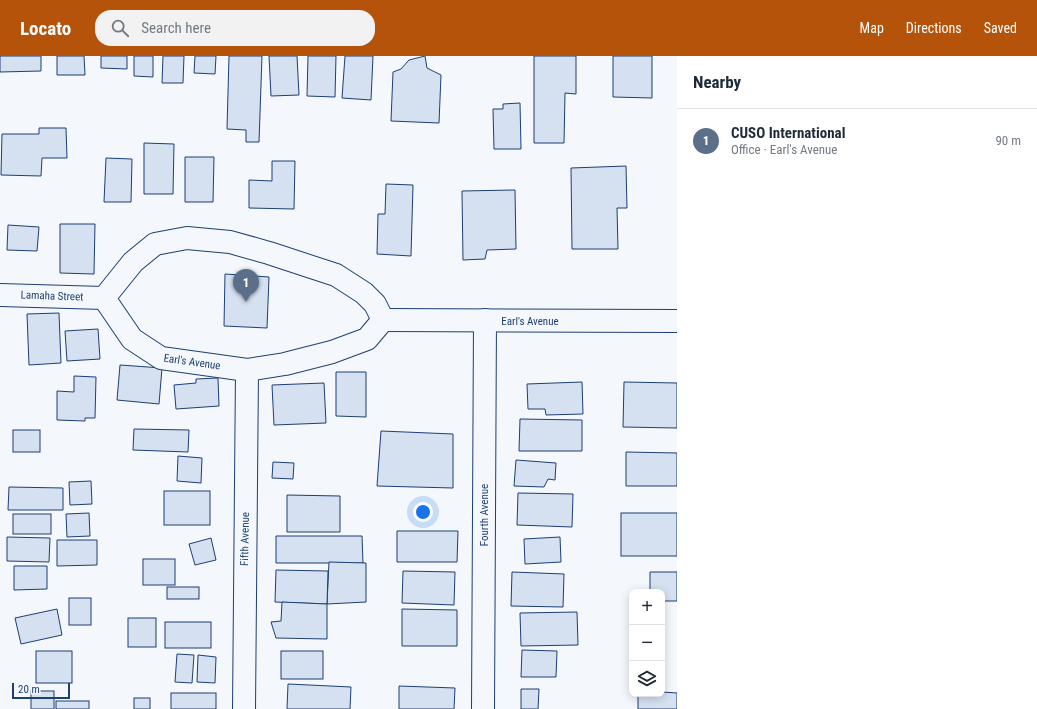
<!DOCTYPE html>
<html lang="en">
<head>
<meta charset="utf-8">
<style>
  body { margin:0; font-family:"Roboto Condensed",sans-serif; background:#f2f2f3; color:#1f2937 }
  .controls { position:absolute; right:12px; bottom:12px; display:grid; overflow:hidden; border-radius:8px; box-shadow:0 2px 10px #0003 }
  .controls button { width:36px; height:36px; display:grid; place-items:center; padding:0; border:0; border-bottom:1px solid #e0e1e3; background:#fff; color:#1f2937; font:20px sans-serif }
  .scale { position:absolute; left:12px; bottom:10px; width:58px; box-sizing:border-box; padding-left:4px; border:2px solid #1d3f73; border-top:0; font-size:11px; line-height:14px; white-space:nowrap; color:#1d3f73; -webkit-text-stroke:3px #f4f7fb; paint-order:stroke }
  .you { position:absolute; left:423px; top:456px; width:14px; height:14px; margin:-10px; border:3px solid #fff; border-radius:50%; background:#1a73e8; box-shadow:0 0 0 6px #1a73e833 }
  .badge { display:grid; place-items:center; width:26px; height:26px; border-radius:50%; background:#b45309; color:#fff; font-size:13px; font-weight:700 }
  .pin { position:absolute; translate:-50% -33px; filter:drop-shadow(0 1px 2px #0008) }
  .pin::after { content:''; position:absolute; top:21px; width:14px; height:12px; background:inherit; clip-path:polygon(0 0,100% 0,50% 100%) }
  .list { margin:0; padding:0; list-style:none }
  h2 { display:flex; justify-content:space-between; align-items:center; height:52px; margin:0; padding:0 16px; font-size:17px }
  h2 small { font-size:13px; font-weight:400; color:#747a83 }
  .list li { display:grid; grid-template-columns:26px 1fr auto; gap:12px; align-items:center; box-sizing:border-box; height:64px; padding:0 16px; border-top:1px solid #e0e1e3 }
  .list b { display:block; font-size:15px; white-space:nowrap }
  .list p { margin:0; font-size:13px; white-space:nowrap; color:#747a83 }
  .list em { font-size:13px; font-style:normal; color:#747a83 }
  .icon { flex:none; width:22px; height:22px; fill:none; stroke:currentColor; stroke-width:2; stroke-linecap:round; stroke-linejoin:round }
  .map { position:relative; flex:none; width:677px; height:653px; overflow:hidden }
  header { display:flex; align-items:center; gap:24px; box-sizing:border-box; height:56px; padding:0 20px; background:#b45309; color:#fff }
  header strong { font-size:19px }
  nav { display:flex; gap:22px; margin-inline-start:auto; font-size:14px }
  .search { width:280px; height:36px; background:#f2f2f3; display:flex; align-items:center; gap:10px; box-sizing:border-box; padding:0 14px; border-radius:16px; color:#747a83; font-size:15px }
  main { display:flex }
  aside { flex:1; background:#fff }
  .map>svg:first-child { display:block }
  .building { fill:#d5e0f0; stroke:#1d3f73 }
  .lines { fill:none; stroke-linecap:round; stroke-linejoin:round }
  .minor-casing { stroke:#1d3f73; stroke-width:24 }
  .minor { stroke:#f4f7fb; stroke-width:22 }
  .labels { text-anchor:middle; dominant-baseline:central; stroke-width:3; stroke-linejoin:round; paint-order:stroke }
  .street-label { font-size:11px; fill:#1d3f73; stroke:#f4f7fb }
</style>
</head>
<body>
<header>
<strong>Locato</strong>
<div class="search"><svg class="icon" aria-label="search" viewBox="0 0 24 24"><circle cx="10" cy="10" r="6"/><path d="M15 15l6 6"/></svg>Search here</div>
<nav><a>Map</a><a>Directions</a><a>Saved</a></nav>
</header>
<main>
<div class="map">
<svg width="677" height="653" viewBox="0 0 677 653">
  <rect width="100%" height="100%" fill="#f4f7fb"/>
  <g class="building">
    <path d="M0,0H41V15L0,16Z"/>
    <path d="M57,0H84L85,19H57Z"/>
    <path d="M101,0H127V13L101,12Z"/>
    <path d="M134,0H153V21L134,20Z"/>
    <path d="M163,0H184L183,27H162Z"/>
    <path d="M195,0H216L215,18L194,17Z"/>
    <path d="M229,0H262L259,86H246V74L227,73Z"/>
    <path d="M269,0H297L299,39L271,40Z"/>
    <path d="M308,0H336L335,41L307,40Z"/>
    <path d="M345,0H373L371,44L342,42Z"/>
    <path d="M425,0L427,12L441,19L439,67L391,65L393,16L401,13L409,4Z"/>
    <path d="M534,0H576V38L565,37L564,87H534Z"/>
    <path d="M613,0H652V42L613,41Z"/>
    <path d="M520,47L521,93H494L493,53H503V48Z"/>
    <path d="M39,72H66L67,102H42L41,120L1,119L2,78H39Z"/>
    <path d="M144,87L174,88L173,138H144Z"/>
    <path d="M185,101H214L213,146H185Z"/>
    <path d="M106,102L132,103L131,146H104Z"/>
    <path d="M272,105H295L294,153L249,152V124L272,125Z"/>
    <path d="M626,110L627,152H617L618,193H572L571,112Z"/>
    <path d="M386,128L413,129L411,200L377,198L378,158H385Z"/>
    <path d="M515,134L516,193L487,194L485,203L463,204L462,135Z"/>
    <path d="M60,168H95L94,218L60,217Z"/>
    <path d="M8,169L39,171L37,195L7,194Z"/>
    <path d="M225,218L269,221L267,272L224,270Z"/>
    <path d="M59,257L61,307L29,309L27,258Z"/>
    <path d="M98,273L100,303L67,305L65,275Z"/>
    <path d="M120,309L162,312L159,348L117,344Z"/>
    <path d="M336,316H366V361L336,360Z"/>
    <path d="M74,320L96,321L95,362H85V365L57,364V335L74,336Z"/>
    <path d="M218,322L219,350L176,353L174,329L196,327V323Z"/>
    <path d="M582,326L583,358L546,359L545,353H528L527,328Z"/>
    <path d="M624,326L677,327V372L623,371Z"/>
    <path d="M324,327L326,367L274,369L272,329Z"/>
    <path d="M520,363L582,364V395H519Z"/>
    <path d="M134,373L189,374L188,396L133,394Z"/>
    <rect x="13" y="374" width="27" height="22"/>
    <path d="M381,375L453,378V432L377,430Z"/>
    <path d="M626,396L677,397V430H626Z"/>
    <path d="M178,400L202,402L201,427L177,425Z"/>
    <path d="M516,404L556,407L555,424L548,423L544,431L514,430Z"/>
    <path d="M273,406L294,407L293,423L272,422Z"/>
    <path d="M91,425L92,448L70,449L69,426Z"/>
    <path d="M9,431L63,432V454H8Z"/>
    <rect x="164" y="435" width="46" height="34"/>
    <path d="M518,437L573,438L572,471L517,469Z"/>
    <path d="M287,439L340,440V476H287Z"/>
    <path d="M89,457L90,480L67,481L66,458Z"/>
    <rect x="621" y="457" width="56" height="43"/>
    <rect x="13" y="458" width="38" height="20"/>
    <path d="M397,475H458L457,506H397Z"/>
    <path d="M276,480H362L363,507H276Z"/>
    <path d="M7,481L50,482L49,506L7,505Z"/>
    <path d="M560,481L561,506L525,508L524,483Z"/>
    <path d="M211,482L216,504L195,509L189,488Z"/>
    <path d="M57,484H97V509L57,510Z"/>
    <rect x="143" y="503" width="32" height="26"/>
    <path d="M329,506L366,507V546L327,548Z"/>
    <path d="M14,510H47V533L14,534Z"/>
    <path d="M276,514L328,515L327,548L275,546Z"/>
    <path d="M403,515L455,516L454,549L402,547Z"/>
    <path d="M512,516L564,518L563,551L511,550Z"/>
    <path d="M650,516H677V545H662V536H650Z"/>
    <rect x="167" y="531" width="32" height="12"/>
    <rect x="69" y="542" width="22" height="27"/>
    <path d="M282,546L327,548V583L276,582L271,566L281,565Z"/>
    <path d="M57,553L62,579L21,588L15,562Z"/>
    <path d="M402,553L457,554V590H402Z"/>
    <path d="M577,556L578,589L521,590L520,557Z"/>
    <rect x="128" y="562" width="28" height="29"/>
    <rect x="165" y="566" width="46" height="26"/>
    <path d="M522,594L557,595L556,621H521Z"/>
    <rect x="36" y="595" width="36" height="32"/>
    <rect x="281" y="595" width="42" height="28"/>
    <path d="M177,598L194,599L192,627L175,626Z"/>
    <path d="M198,599L216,601L215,627L197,626Z"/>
    <path d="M288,628L351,631L350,653H287Z"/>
    <path d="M399,630L455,632L454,653H399Z"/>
    <path d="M521,633H539L538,653H521Z"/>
    <rect x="31" y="635" width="23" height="18"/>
    <path d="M662,636L677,637V653H638V638H662Z"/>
    <rect x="171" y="637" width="45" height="16"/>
    <rect x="134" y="642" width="16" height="11"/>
    <rect x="56" y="645" width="33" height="8"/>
  </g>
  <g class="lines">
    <defs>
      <g id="minor">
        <path d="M0,239L104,242"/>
        <path d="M104,242L133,206L155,188L187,182L230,186L269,197L336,219L364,237L375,248L383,264"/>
        <path d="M104,242L132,283L161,302L247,314L285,308L332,296L367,283L383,264"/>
        <path d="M383,264L677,265"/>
        <path d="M244,653L247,314"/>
        <path d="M483,653L485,264"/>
      </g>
    </defs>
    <use href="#minor" class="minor-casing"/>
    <use href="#minor" class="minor"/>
  </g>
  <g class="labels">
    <g class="street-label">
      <text transform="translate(52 240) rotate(2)">Lamaha Street</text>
      <text x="530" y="265">Earl's Avenue</text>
      <text transform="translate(192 306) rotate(8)">Earl's Avenue</text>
      <text transform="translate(484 459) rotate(-90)">Fourth Avenue</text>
      <text transform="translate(245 483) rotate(-89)">Fifth Avenue</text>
    </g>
  </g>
</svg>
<div class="controls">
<button>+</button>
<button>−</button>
<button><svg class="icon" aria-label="layers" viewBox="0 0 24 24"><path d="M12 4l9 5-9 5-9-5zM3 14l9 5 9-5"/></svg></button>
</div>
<div class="scale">20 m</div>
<div class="you"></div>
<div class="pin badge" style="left:246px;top:246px;background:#5c6f8a">1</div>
</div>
<aside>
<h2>Nearby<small></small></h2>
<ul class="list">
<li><span class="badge" style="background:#5c6f8a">1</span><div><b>CUSO International</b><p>Office · Earl's Avenue</p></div><em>90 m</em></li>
</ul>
</aside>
</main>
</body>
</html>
